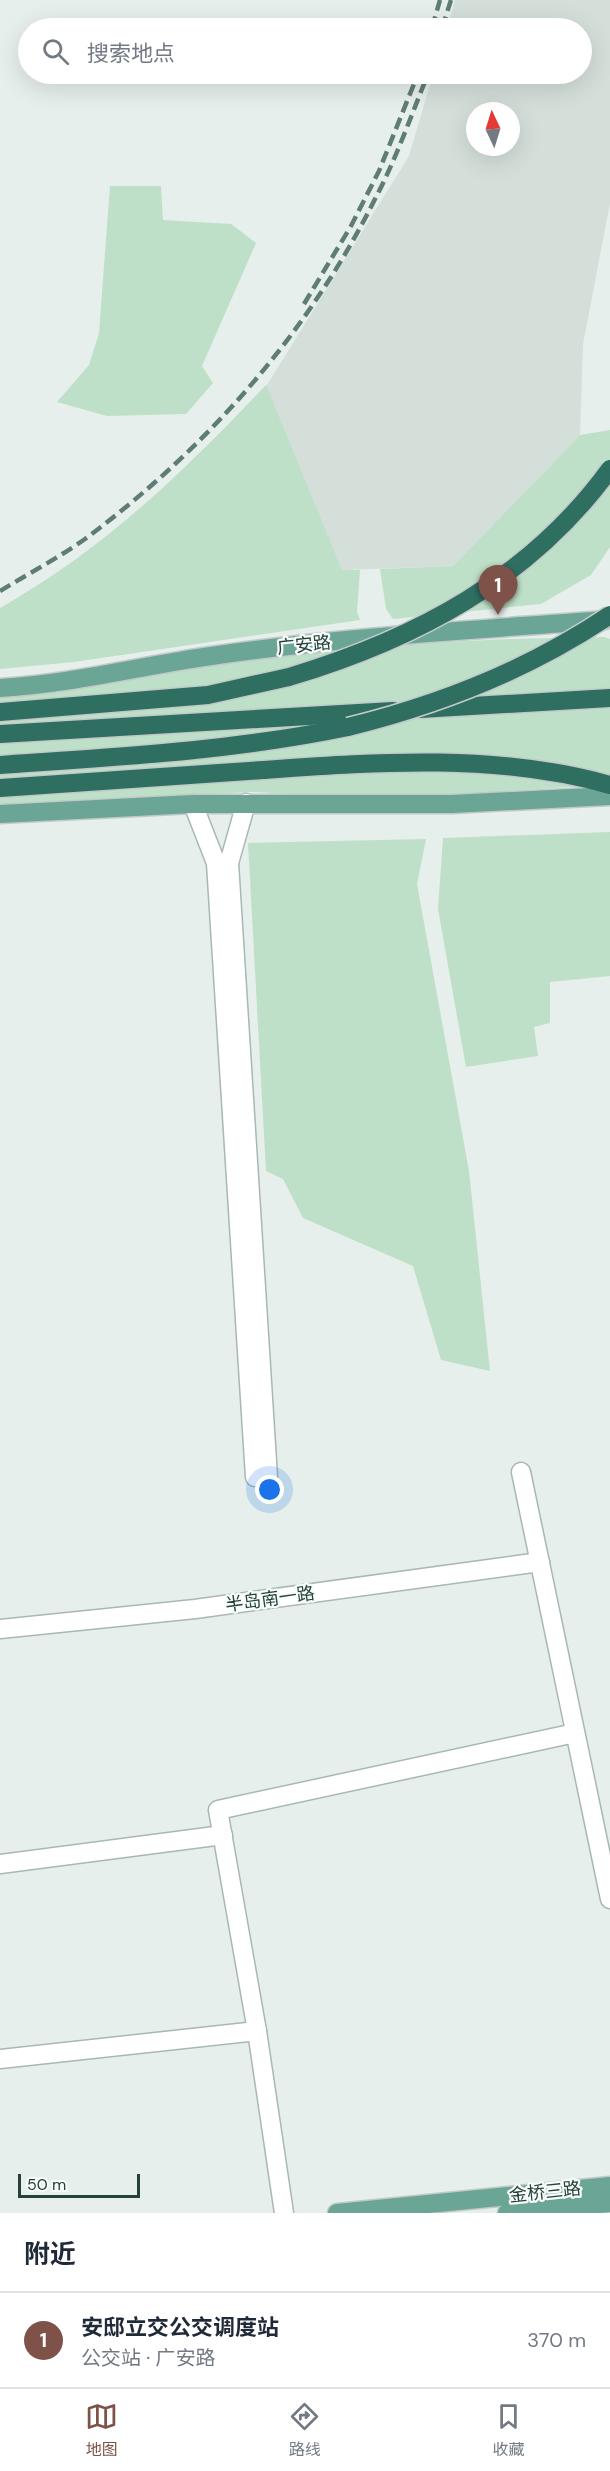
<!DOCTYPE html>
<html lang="zh">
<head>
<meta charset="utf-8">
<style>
  body { margin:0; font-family:"DM Sans","Noto Sans SC",sans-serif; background:#f6f6f7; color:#1f2937 }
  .compass { position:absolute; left:466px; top:102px; width:54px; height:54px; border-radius:50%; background:#fff; box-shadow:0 6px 24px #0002; rotate:356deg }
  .scale { position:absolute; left:18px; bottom:15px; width:122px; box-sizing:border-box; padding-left:6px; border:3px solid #24423a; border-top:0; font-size:16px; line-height:21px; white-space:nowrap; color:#24423a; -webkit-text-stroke:4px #f7fbf9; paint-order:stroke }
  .you { position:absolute; left:270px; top:1490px; width:21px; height:21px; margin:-15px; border:4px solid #fff; border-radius:50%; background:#1a73e8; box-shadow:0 0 0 9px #1a73e833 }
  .badge { display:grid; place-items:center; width:39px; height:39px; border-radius:50%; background:#7f5249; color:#fff; font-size:20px; font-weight:700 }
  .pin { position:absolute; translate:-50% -50px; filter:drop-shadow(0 2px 3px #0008) }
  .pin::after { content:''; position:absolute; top:32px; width:21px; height:18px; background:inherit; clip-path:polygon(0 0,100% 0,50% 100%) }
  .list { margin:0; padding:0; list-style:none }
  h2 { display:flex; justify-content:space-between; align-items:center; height:78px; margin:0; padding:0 24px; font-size:26px }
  h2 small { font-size:20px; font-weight:400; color:#747a83 }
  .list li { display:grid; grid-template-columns:39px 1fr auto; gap:18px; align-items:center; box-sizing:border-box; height:96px; padding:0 24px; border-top:2px solid #e0e1e3 }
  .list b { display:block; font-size:22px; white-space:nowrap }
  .list p { margin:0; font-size:20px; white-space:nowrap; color:#747a83 }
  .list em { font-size:20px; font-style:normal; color:#747a83 }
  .icon { flex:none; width:33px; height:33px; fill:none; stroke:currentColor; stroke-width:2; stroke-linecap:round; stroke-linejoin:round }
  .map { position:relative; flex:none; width:610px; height:2213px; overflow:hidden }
  .search { position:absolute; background:#fff; box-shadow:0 6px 24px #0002; left:18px; right:18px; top:18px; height:66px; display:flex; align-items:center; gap:15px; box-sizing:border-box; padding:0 21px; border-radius:33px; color:#747a83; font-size:22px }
  .sheet { height:174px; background:#fff }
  nav { display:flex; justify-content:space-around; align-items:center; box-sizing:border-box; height:84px; border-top:2px solid #e0e1e3; background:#fff; font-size:16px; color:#747a83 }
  nav a { display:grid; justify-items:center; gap:3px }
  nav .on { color:#7f5249 }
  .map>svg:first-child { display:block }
  .built { fill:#d4dfda; fill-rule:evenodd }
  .green { fill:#bfe0c8 }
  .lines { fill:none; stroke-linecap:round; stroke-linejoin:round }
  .minor-casing { stroke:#a8b8b2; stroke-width:21 }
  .major-casing { stroke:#c2cac8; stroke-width:21 }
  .highway-casing { stroke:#c2cac8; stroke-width:21 }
  .minor { stroke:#fff; stroke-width:18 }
  .major { stroke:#6aa596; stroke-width:18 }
  .highway { stroke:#2f6f62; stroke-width:18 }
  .rail { stroke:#5f7d75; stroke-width:4.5; stroke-dasharray:12 6; stroke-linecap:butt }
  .highway-bridge-casing { stroke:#c2cac8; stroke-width:21; stroke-linecap:butt }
  .highway-bridge { stroke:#2f6f62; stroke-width:18 }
  .labels { text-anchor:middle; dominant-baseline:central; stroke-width:4.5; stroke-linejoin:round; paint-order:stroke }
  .street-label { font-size:18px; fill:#24423a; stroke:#f7fbf9 }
</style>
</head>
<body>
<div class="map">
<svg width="610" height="2213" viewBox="0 0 610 2213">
  <rect width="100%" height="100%" fill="#e6efeb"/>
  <path class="built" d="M455,0H610V203L583,344L580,435L453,566L342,570L262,393L409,156L433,74H582V28H447ZM475,111H511V147H475Z"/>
  <g class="green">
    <path d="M110,186H161L163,220L231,224L256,243L202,366L213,383L186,414L107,416L57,402L89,365L99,333Z"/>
    <path d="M266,385L342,570H360L357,612L360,620L74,662L0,669V608C107,547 182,473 266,385Z"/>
    <path d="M610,430V547L591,575L541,604L393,619L386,609L380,569L453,566L580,435Z"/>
    <path d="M604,637L610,639V784L439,796L359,798L252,792L0,805V696L308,649L508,639Z"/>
    <path d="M610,832V976L550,982V1023L534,1027L538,1056L466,1067L438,909L443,838Z"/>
    <path d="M426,839L417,884L469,1171L490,1371L441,1360L413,1266L303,1218L283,1179L266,1171L248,843Z"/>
  </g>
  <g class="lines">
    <defs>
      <g id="minor">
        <path d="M246,803L229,863L268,1477"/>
        <path d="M193,804L216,863L255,1477"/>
        <path d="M521,1472L610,1899"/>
        <path d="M0,1629L195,1609L540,1562"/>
        <path d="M0,1864L223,1835"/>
        <path d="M257,2031L218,1810L575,1733"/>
        <path d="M0,2059L257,2031L284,2213"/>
      </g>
      <g id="major">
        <path d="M0,688C72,684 140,666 211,656C342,637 474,630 605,620"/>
        <path d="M0,814L193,804H452L610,796"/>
        <path d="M337,2213L610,2186"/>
        <path d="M507,2213L610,2203"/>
      </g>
      <g id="highway">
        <path d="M420,709L610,698"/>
        <path d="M0,712L208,695L289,677"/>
        <path d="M0,734L393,711"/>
        <path d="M0,765C116,757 233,751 348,727"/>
        <path d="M0,788C88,782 175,776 263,770C377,762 498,753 610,785"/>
      </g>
    </defs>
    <use href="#minor" class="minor-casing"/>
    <use href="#major" class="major-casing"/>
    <use href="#highway" class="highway-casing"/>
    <use href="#minor" class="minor"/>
    <use href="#major" class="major"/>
    <use href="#highway" class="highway"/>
    <g class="rail">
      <path d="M432,28L440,0"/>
      <path d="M442,28L451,0"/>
      <path d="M304,304L351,226L379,171L418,74"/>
      <path d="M0,591C28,574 58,558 85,539C205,450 308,334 375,199C396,159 411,116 428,74"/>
    </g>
    <defs>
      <g id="highway-bridge">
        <path d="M289,677C416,639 530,579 610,469"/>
        <path d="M348,727C442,704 530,669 610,615"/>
      </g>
    </defs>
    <use href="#highway-bridge" class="highway-bridge-casing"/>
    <use href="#highway-bridge" class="highway-bridge"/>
  </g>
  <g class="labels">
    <g class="street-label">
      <text transform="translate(304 645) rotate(-6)">广安路</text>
      <text transform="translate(270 1599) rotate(-8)">半岛南一路</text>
      <text transform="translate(545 2192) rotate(-6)">金桥三路</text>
    </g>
  </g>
</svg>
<svg class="compass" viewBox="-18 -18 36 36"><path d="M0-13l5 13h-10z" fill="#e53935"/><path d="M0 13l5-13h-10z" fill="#747a83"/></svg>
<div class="scale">50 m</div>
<div class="you"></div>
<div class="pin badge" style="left:498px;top:615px">1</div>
<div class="search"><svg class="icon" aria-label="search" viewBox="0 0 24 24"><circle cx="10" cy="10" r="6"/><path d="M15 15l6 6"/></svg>搜索地点</div>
</div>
<section class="sheet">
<h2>附近<small></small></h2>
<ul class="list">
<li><span class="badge">1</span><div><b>安邸立交公交调度站</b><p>公交站 · 广安路</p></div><em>370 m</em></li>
</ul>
</section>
<nav>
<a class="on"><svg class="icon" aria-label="map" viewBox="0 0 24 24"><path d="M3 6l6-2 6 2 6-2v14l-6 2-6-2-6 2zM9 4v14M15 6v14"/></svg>地图</a>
<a><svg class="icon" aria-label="directions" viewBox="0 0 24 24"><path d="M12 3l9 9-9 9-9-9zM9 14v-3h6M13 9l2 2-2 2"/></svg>路线</a>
<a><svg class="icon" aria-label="saved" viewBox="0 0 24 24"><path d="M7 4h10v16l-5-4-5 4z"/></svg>收藏</a>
</nav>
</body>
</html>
